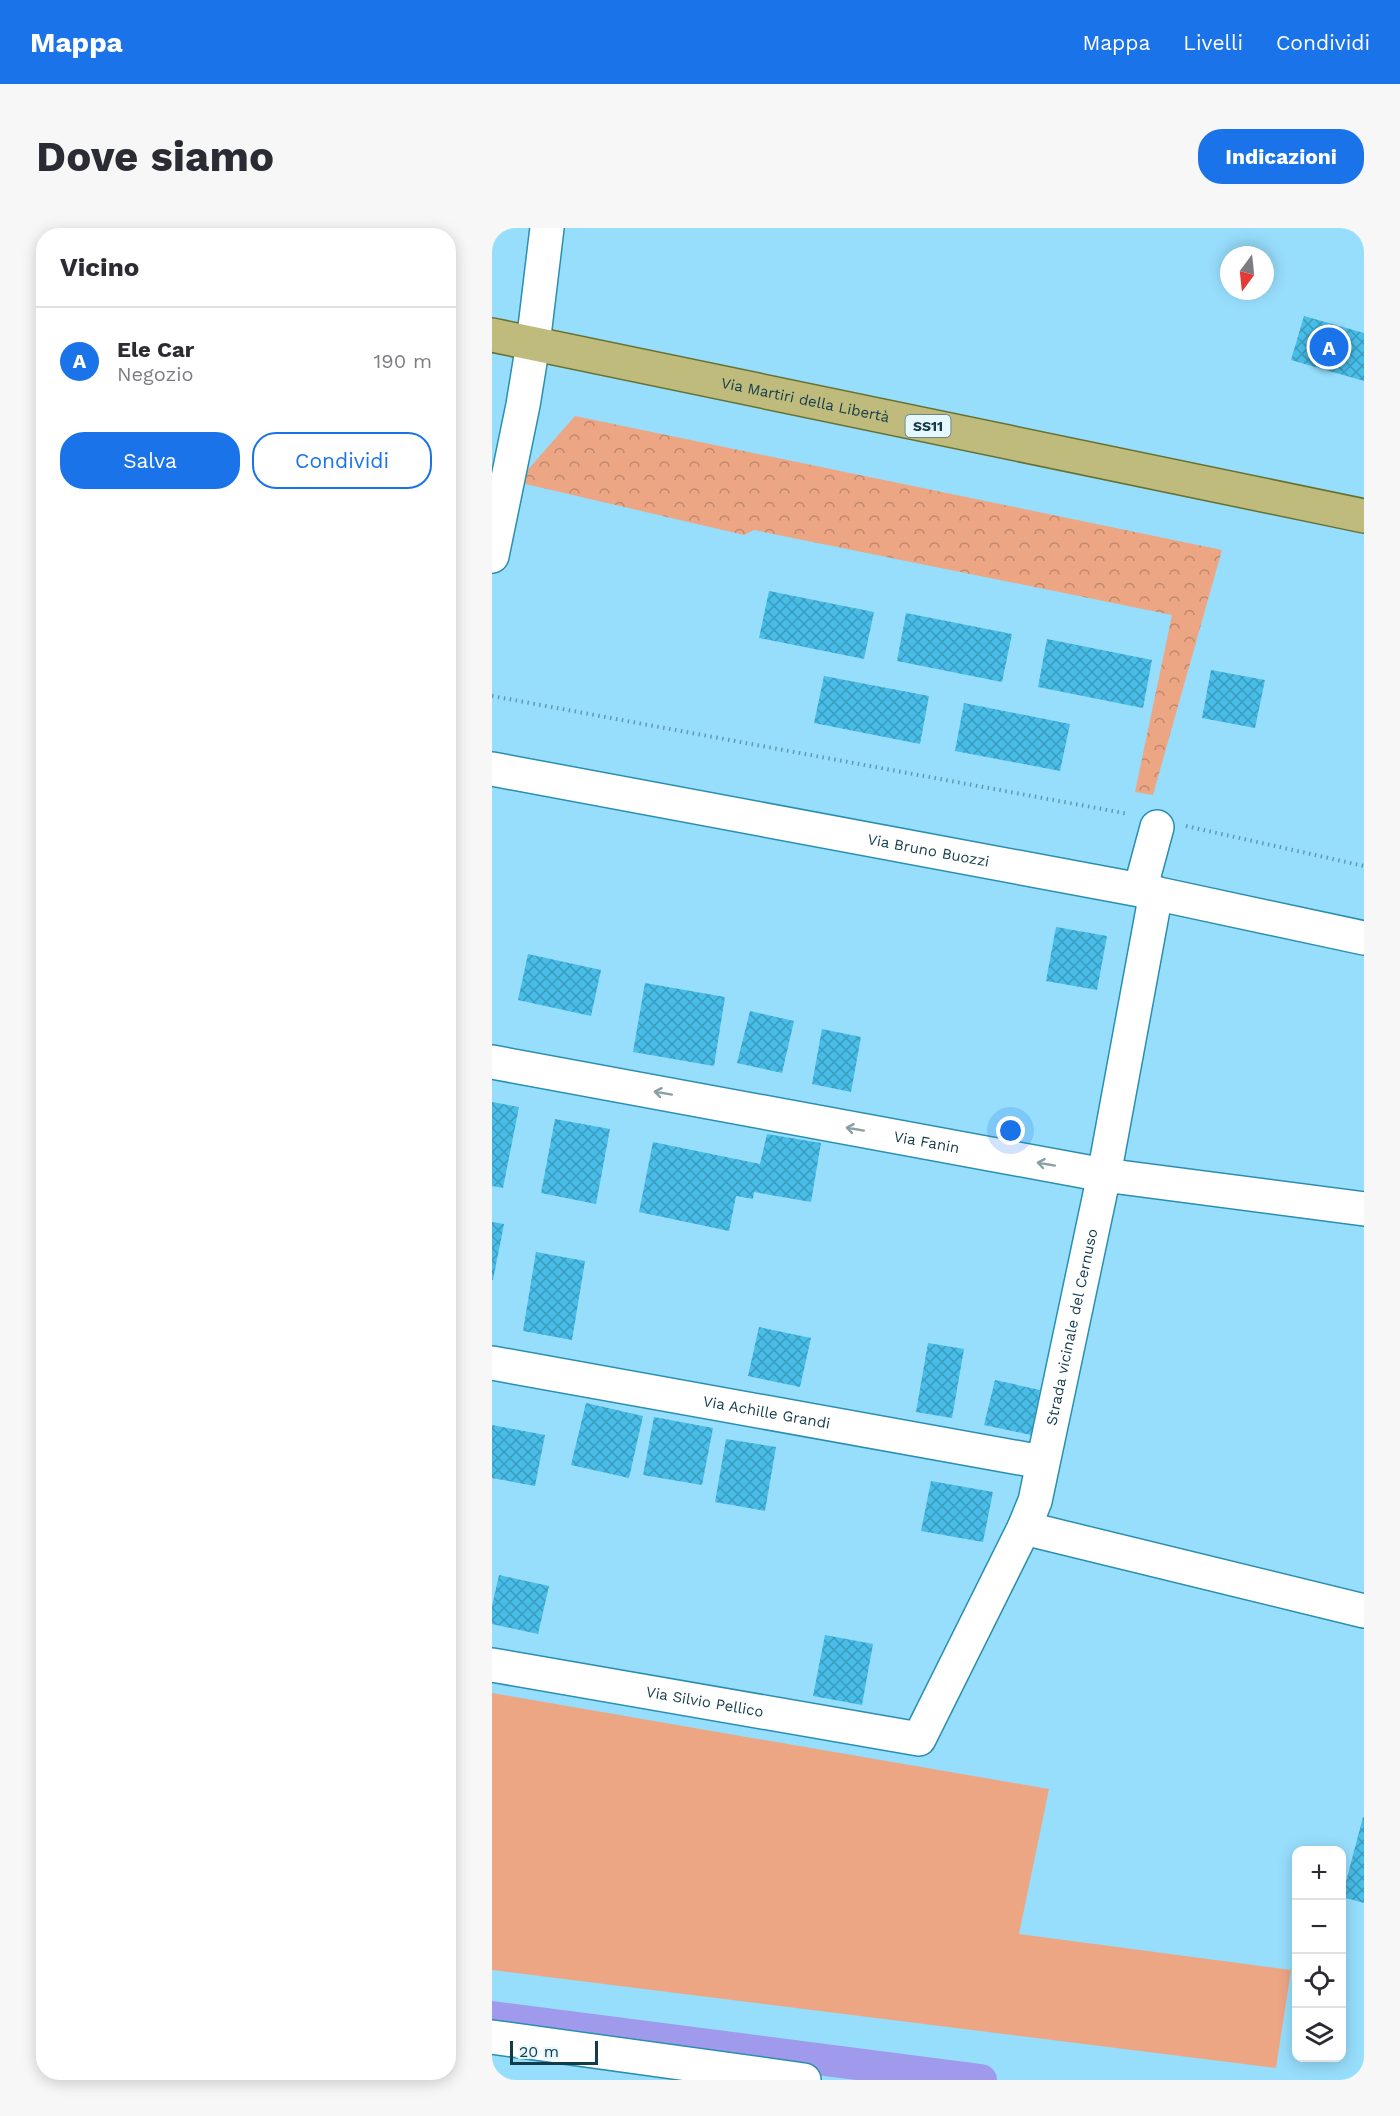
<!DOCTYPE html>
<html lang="it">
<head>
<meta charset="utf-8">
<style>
  body { margin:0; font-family:"Work Sans",sans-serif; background:#f7f7f7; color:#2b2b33 }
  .controls { position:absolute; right:18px; bottom:18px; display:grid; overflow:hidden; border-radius:12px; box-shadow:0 3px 15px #0003 }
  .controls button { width:54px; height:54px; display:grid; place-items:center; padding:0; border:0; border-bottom:2px solid #e1e1e2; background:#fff; color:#2b2b33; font:30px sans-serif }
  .compass { position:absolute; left:728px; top:18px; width:54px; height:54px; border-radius:50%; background:#fff; box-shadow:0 3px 15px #0003; rotate:195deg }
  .scale { position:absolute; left:18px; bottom:15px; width:88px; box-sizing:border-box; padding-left:6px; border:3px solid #133c4b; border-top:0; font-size:16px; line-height:21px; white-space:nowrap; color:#133c4b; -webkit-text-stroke:4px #e6f7fe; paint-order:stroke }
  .you { position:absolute; left:519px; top:903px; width:21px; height:21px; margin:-15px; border:4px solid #fff; border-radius:50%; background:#1a73e8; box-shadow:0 0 0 9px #1a73e833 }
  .badge { display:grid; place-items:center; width:39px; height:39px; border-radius:50%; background:#1a73e8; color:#fff; font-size:20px; font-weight:700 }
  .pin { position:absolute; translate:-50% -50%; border:3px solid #fff; box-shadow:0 2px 6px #0006 }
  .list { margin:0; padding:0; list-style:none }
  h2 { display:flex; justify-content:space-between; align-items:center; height:78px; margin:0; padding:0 24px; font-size:26px }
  h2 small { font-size:20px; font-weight:400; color:#7c7c81 }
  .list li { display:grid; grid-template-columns:39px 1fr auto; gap:18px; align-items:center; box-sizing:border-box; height:108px; padding:0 24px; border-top:2px solid #e1e1e2 }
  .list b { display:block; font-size:22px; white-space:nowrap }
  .list p { margin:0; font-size:20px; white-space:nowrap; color:#7c7c81 }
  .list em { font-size:20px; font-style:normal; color:#7c7c81 }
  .actions { display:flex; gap:12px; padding:18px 24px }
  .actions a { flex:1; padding:14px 0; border:2px solid #1a73e8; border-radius:24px; text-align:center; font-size:21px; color:#1a73e8 }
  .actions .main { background:#1a73e8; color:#fff }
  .icon { flex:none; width:33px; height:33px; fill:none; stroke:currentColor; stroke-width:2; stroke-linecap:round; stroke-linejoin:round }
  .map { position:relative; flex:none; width:872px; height:1852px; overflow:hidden; border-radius:24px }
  header { display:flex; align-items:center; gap:36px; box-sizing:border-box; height:84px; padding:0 30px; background:#1a73e8; color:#fff }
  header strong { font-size:28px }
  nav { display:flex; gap:33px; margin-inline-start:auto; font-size:21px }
  .intro { display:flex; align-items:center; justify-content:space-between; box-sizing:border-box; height:144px; padding:0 36px }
  h1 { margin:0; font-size:42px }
  .button { padding:15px 27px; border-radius:24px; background:#1a73e8; color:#fff; font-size:21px; font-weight:700 }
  main { display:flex; gap:36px; padding:0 36px }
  aside { flex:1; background:#fff; border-radius:24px; box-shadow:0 3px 15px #0003 }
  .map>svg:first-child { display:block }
  .green { fill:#eda684 }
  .park { fill:url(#park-crowns) }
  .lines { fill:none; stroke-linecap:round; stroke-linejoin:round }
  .canal { stroke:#a09aed; stroke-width:32 }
  .building { fill:url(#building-cross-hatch) }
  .minor-casing { stroke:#2a8eb1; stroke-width:36 }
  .major-casing { stroke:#667132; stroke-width:36 }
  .path { stroke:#609ab2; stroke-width:4; stroke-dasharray:1.5 4.5; stroke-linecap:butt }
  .minor { stroke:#fff; stroke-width:33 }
  .major { stroke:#bebb7c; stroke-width:33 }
  .oneway { stroke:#899ea5 }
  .labels { text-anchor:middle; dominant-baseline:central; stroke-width:4.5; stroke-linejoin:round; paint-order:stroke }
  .shield { fill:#e6f7fe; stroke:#527481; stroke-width:1.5 }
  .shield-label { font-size:14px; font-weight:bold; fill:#133c4b }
  .street-label { font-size:15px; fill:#133c4b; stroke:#e6f7fe }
</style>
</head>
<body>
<header>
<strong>Mappa</strong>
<nav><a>Mappa</a><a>Livelli</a><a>Condividi</a></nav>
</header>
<div class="intro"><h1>Dove siamo</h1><a class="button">Indicazioni</a></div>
<main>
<aside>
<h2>Vicino<small></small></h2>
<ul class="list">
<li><span class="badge">A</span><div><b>Ele Car</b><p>Negozio</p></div><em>190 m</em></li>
</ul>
<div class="actions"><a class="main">Salva</a><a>Condividi</a></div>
</aside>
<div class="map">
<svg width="872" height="1852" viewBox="0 0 872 1852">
  <defs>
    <pattern id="park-crowns" width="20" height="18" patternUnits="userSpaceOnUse" patternTransform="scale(1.5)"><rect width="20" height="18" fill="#eda684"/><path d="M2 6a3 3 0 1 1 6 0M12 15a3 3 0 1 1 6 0" fill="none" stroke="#bf886e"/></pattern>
    <pattern id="building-cross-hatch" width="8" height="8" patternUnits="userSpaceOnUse" patternTransform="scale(1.5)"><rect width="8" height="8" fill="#48bde8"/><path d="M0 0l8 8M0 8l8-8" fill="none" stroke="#3b9bbe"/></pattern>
  </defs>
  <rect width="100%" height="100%" fill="#97defc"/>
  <path class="green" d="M0,1465L557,1561L527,1706L799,1742L784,1840L0,1742Z"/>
  <path class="park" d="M83,188L730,322L661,567L643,564L680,387L262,302L252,307L25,254Z"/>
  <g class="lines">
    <path class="canal" d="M0,1789L489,1852"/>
  </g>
  <g class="building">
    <path d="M812,88L872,105V153L799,132Z"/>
    <path d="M277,363L382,384L372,431L267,410Z"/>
    <path d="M414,385L520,406L510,454L405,433Z"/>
    <path d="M555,411L660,432L651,480L546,459Z"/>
    <path d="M719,442L773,452L763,500L710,490Z"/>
    <path d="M332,448L437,468L428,516L322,495Z"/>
    <path d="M472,475L578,496L568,543L463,523Z"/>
    <path d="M564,699L615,708L605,762L554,753Z"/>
    <path d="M36,726L109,742L99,788L26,772Z"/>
    <path d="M153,755L233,769L222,838L141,824Z"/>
    <path d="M258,783L302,793L290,845L245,835Z"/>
    <path d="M330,801L369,809L359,864L320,856Z"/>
    <path d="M0,874L27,879L11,960L0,958Z"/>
    <path d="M63,891L118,901L104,976L49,965Z"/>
    <path d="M275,906L329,915L319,974L262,964L261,971L244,968L237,1003L147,984L161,914L268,936Z"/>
    <path d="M0,994L12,996L1,1052H0Z"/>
    <path d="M44,1024L93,1033L80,1112L31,1103Z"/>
    <path d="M267,1099L319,1110L308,1159L256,1148Z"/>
    <path d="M436,1115L472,1121L460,1190L424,1184Z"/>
    <path d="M503,1152L548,1162L539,1207L492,1197Z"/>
    <path d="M94,1175L151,1188L137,1250L79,1237Z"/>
    <path d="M162,1189L221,1200L210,1257L151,1247Z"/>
    <path d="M0,1197L53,1207L43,1258L0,1250Z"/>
    <path d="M234,1211L284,1219L273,1283L223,1274Z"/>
    <path d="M439,1253L501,1264L491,1314L429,1303Z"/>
    <path d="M7,1347L57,1358L46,1406L0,1396V1378Z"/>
    <path d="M333,1407L381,1416L370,1477L321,1468Z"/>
    <path d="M871,1589H872V1675L850,1669Z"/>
  </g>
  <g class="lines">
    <defs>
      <g id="minor">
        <path d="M0,328L31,177L41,116L55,0"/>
        <path id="s1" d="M0,541L648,662L872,710"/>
        <path d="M648,662L665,599"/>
        <path id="s2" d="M0,834L612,947L872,981"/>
        <path id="s3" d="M0,1135L550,1234"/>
        <path d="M532,1300L872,1383"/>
        <path id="s4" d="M0,1437L427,1511L532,1300L543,1273L612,947L664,665"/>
        <path d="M0,1809L312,1852"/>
      </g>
      <g id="major">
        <path id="s5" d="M0,107L872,288"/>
      </g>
    </defs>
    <use href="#minor" class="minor-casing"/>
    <use href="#major" class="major-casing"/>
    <g class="path">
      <path d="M0,468L637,586"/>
      <path d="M694,598L872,638"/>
    </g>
    <use href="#minor" class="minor"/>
    <use href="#major" class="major"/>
  </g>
  <defs><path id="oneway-shaft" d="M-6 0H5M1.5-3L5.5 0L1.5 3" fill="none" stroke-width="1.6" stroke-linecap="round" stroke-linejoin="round" transform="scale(1.5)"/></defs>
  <g class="oneway">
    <use href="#oneway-shaft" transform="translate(171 865) rotate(-170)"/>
    <use href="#oneway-shaft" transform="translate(363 901) rotate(-170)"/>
    <use href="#oneway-shaft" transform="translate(554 936) rotate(-170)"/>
  </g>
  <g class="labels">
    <rect class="shield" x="413.5" y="187" width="45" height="22" rx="4.5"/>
    <g class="shield-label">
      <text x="436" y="198">SS11</text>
    </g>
    <g class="street-label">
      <text stroke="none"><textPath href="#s5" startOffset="320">Via Martiri della Libertà</textPath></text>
      <text stroke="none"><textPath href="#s1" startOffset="444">Via Bruno Buozzi</textPath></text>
      <text stroke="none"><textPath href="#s2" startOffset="442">Via Fanin</textPath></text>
      <text stroke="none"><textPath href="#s4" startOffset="876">Strada vicinale del Cernuso</textPath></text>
      <text stroke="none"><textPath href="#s3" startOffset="279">Via Achille Grandi</textPath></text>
      <text stroke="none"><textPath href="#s4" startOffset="216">Via Silvio Pellico</textPath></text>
    </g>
  </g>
</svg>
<div class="controls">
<button>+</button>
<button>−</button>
<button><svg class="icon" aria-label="locate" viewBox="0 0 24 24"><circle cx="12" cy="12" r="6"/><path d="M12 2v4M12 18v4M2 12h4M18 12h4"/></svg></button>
<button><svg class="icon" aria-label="layers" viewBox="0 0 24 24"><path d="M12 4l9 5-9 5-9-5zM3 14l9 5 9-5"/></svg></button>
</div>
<svg class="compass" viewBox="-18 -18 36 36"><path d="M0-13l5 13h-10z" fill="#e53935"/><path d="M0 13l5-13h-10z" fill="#7c7c81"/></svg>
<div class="scale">20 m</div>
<div class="you"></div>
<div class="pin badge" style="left:837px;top:119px">A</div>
</div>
</main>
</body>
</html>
